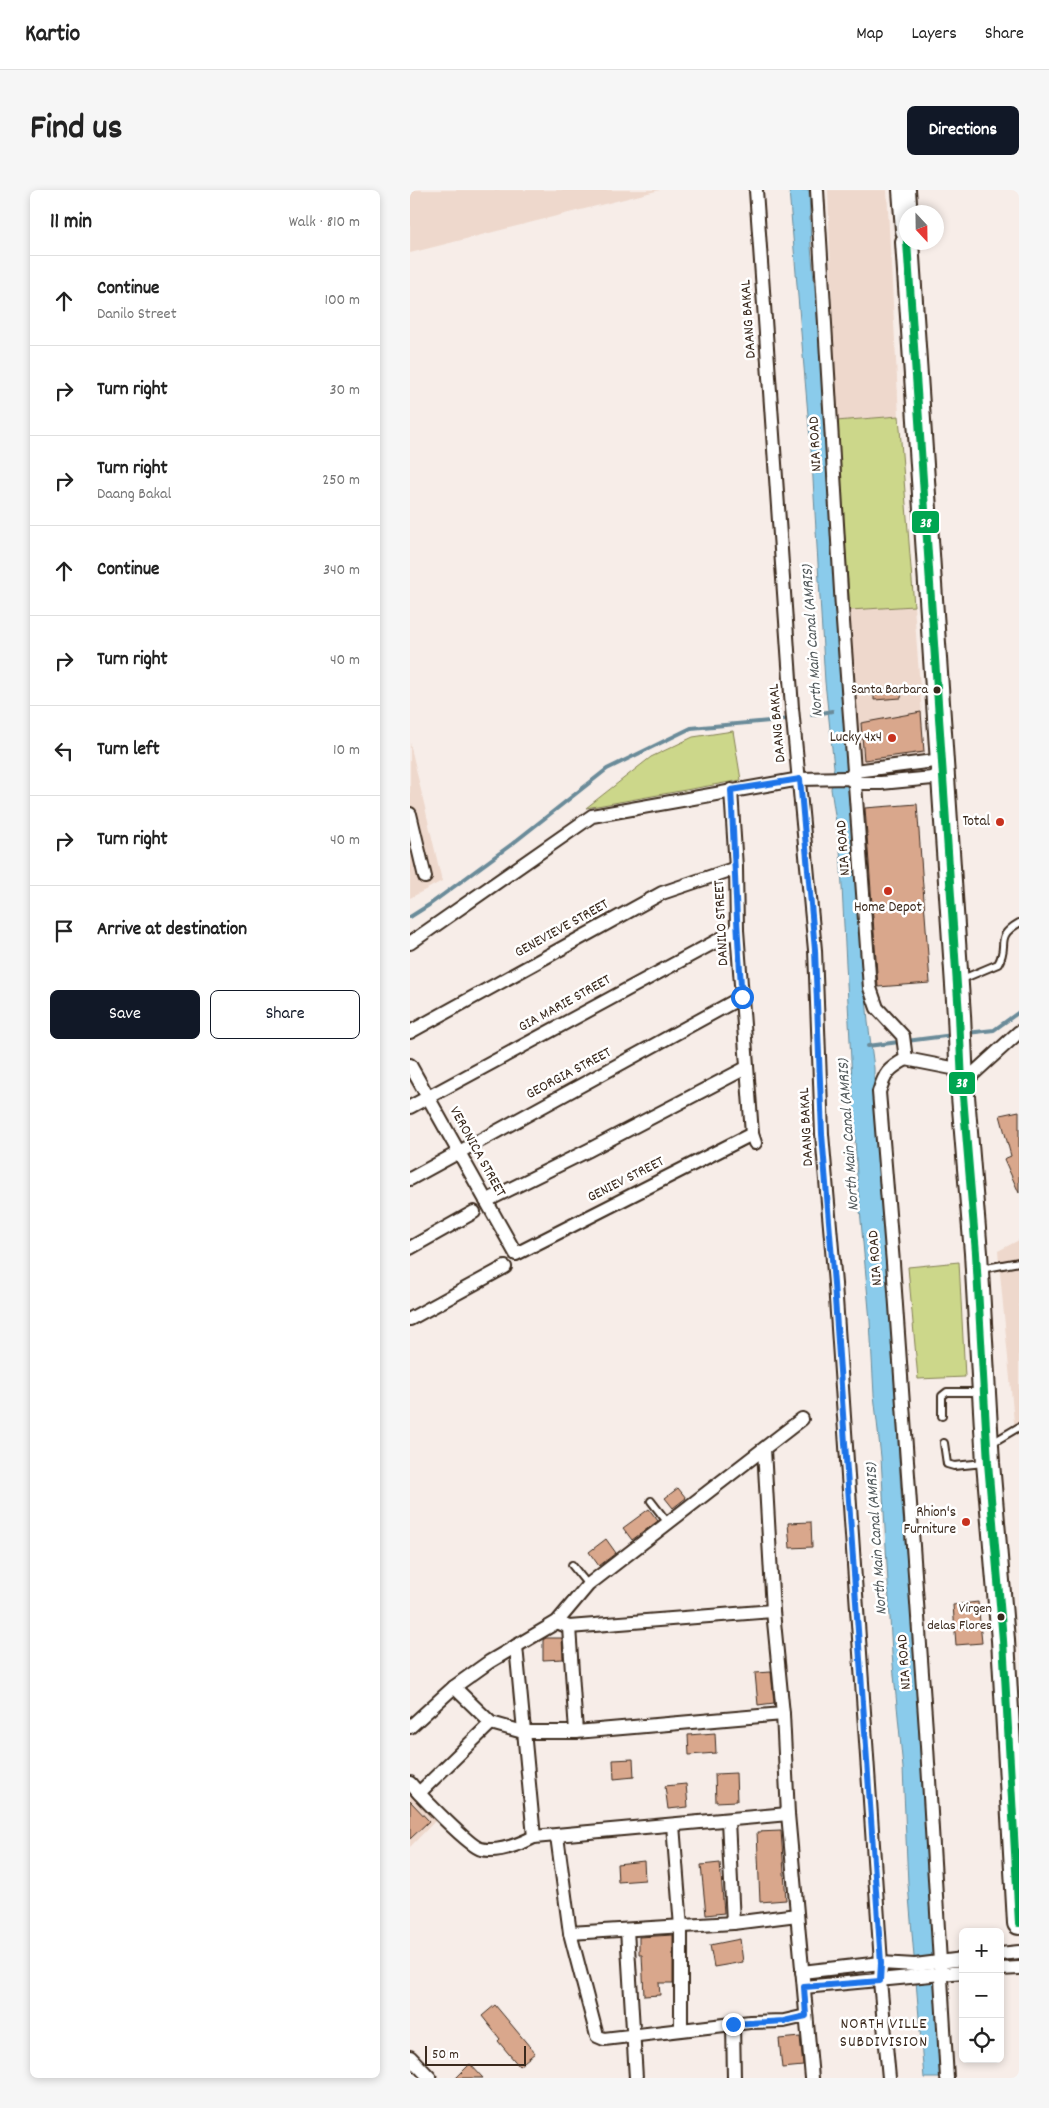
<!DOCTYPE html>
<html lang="en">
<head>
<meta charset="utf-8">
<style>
  body { margin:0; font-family:Dekko,sans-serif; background:#f6f6f6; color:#222 }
  .controls { position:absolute; right:15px; bottom:15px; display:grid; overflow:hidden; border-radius:8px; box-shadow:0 2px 8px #0003 }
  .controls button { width:45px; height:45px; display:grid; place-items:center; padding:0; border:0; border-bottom:1px solid #e0e0e0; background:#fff; color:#222; font:25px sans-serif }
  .compass { position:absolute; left:489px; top:15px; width:45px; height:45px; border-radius:50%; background:#fff; box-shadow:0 2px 8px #0003; rotate:158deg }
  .scale { position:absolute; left:15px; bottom:12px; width:101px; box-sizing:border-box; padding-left:5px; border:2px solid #3b2a1e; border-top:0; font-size:14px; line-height:18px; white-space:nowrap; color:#3b2a1e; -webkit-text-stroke:4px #fff; paint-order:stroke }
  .stop { position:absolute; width:15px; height:15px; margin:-11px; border:4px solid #1a73e8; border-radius:50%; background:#fff }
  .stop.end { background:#1a73e8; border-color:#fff; box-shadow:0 1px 5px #0008 }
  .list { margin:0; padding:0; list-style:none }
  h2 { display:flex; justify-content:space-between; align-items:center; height:65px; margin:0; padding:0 20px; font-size:21px }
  h2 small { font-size:16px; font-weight:400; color:#767676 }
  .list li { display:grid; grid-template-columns:32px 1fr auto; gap:15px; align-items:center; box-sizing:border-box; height:90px; padding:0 20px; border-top:1px solid #e0e0e0 }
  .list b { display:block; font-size:19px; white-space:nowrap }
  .list p { margin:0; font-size:16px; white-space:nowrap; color:#767676 }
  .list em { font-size:16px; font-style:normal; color:#767676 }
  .actions { display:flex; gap:10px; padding:15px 20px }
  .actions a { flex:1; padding:11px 0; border:1px solid #111827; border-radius:8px; text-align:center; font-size:18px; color:#111827 }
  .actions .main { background:#111827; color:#fff }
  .icon { flex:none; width:28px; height:28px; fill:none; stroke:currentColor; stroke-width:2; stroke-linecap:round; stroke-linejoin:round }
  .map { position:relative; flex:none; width:609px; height:1888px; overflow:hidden; border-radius:8px }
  header { display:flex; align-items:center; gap:30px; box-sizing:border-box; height:70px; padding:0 25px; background:#fff; border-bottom:1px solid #e0e0e0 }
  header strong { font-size:24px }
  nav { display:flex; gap:28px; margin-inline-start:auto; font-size:18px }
  .intro { display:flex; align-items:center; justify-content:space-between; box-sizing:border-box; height:120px; padding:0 30px }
  h1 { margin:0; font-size:35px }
  .button { padding:12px 22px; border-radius:8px; background:#111827; color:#fff; font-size:18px; font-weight:700 }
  main { display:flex; gap:30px; padding:0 30px }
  aside { flex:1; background:#fff; border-radius:8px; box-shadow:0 2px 8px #0003 }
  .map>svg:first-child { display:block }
  .built { fill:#eed8cc }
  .green { fill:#ccd78a; stroke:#848054 }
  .water { fill:#8acbeb; stroke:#6a8b99 }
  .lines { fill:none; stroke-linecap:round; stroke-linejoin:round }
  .stream { stroke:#6a8b99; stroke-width:4 }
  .building { fill:#d9a78c; stroke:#3b2a1e }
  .lane-casing { stroke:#3b2a1e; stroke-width:10 }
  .street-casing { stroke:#3b2a1e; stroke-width:16 }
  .highway-casing { stroke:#3b2a1e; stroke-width:26 }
  .lane { stroke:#fff; stroke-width:6 }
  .street { stroke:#fff; stroke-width:12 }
  .highway { stroke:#fff; stroke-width:22 }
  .bus-1-casing { stroke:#fff; stroke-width:11 }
  .bus-1 { stroke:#00a651; stroke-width:8 }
  .route { stroke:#1a73e8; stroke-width:6 }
  .bus-dot { fill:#3b2a1e; stroke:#fff; stroke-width:2 }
  .poi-dot { fill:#c8321e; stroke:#fff; stroke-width:2 }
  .labels { text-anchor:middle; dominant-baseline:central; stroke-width:5; stroke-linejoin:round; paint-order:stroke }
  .bus-label { font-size:14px; fill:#3b2a1e; stroke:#fff; text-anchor:end }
  .street-label { font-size:15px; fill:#3b2a1e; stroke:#fff }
  .poi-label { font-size:15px; fill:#3b2a1e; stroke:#fff; text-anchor:end }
  .water-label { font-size:16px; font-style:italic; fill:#535a5c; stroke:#fff }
  .neighbourhood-label { font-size:16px; letter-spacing:1px; fill:#3b2a1e; stroke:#fff }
  .line-badge { stroke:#fff; stroke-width:2 }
  .badge-label { font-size:14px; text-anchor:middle; font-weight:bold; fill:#fff }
</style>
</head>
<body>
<header>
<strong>Kartio</strong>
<nav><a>Map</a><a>Layers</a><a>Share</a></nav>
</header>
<div class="intro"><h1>Find us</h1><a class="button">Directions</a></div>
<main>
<aside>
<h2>11 min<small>Walk · 810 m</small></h2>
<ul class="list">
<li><svg class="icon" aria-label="ahead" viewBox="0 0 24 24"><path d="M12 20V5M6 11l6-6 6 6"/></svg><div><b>Continue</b><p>Danilo Street</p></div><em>100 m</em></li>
<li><svg class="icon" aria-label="right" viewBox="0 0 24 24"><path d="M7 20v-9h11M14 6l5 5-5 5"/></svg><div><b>Turn right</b></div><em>30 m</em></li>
<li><svg class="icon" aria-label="right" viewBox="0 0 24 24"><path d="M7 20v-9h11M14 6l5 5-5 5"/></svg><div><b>Turn right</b><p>Daang Bakal</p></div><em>250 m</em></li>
<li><svg class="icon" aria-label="ahead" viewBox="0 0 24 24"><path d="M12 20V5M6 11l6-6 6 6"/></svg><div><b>Continue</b></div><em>340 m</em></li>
<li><svg class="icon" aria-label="right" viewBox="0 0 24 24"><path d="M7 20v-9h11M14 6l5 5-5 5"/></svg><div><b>Turn right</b></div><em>40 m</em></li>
<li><svg class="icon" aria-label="left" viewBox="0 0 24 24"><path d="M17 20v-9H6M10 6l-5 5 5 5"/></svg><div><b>Turn left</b></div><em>10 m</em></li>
<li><svg class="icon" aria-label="right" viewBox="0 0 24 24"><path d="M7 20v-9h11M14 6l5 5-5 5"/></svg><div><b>Turn right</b></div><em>40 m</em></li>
<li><svg class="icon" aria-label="arrive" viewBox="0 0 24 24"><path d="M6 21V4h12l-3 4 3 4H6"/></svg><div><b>Arrive at destination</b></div></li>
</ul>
<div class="actions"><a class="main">Save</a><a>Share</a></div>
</aside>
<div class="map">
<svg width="609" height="1888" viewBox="0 0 609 1888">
  <rect width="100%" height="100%" fill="#f7ede8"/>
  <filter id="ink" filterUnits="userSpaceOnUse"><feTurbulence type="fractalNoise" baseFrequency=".02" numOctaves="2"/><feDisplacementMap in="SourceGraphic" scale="10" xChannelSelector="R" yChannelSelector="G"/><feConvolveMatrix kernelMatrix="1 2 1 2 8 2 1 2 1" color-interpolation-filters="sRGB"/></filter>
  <g filter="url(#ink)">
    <g class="built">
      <path d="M0,0H250L0,63Z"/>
      <path d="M418,0H477L489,226L426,231Z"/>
      <path d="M504,416L515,567L450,572L440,420Z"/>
      <path d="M0,553L32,691L0,708Z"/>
      <path d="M609,1050V1248L604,1232L588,1061Z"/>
      <path d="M0,1603L26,1630L0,1657Z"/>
    </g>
    <g class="green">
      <path d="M489,226L504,416L440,420L426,231Z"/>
      <path d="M323,541L331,590L176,618L241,567L283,547Z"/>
      <path d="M549,1072L555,1187L508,1189L498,1077Z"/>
    </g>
    <path class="water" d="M379,0H399L401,57L412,180L441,618L458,832L464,878V903L479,1099L491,1303L503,1439L530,1888H514L498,1694L493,1578L482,1464L471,1267L464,1205L460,1131L447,986L430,658L421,599L424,577L415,492L402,272Z"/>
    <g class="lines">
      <g class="stream">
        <path d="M402,525L422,521"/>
        <path d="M0,727L19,715L102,654L197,579L281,538L381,529"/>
        <path d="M557,843L584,840L609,822"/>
        <path d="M458,856L543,845"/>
      </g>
    </g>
    <g class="building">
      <path d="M493,497L491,508L464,510V500Z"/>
      <path d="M511,522L514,562L454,570L451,533Z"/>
      <path d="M507,614L520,793L468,797L455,618Z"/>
      <path d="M609,921V1003L594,969L601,966L590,925Z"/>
      <path d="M268,1298L276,1308L263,1318L255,1308Z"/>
      <path d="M239,1319L248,1331L222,1350L213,1338Z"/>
      <path d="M401,1332L402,1357L380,1358L378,1333Z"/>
      <path d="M196,1349L206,1363L189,1376L179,1362Z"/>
      <path d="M568,1412L572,1453L546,1455L543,1415Z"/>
      <path d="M136,1448H152L153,1469L133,1470V1450Z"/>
      <path d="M361,1482L364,1513L348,1515L345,1483Z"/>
      <path d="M305,1543L306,1563L279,1565L278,1545Z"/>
      <path d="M223,1569L224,1587L204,1589L203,1570Z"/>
      <path d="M326,1583L327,1611L306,1612L305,1584Z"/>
      <path d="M276,1594L278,1617L258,1619L255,1596Z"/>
      <path d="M0,1611L19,1631L0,1649Z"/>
      <path d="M371,1641L376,1710L350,1712L347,1642Z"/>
      <path d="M234,1671L235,1690L208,1692L207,1674Z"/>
      <path d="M310,1673L314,1723L296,1725L291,1675Z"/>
      <path d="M263,1745V1793H249L250,1805L234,1806L232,1765H229V1747Z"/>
      <path d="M330,1749L333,1772L304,1777L300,1755Z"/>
      <path d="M85,1815L125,1863L109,1876L88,1851L90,1849L72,1826Z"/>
      <path d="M390,1847L393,1876L372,1878L369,1849Z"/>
      <path d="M60,1874L73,1888H46Z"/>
    </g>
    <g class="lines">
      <defs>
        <g id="lane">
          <path d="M550,790L588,774C600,754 583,748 609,733"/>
          <path d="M571,1079L609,1072"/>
          <path d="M532,1226V1206L537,1202H570"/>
          <path d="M534,1253L537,1274L544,1276L574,1273"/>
          <path d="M582,1253L609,1237"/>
          <path d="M241,1311L258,1333"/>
          <path d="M162,1375L178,1395"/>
        </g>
        <g id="street">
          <path d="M346,0L382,518L405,760L412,944L425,1094L471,1773L470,1791L479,1888"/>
          <path d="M407,0L432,418L460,798L467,818L493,846L496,869"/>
          <path d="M440,587L445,581L532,570"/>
          <path d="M321,600L326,678L327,740L342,944L345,953"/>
          <path d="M0,624L15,687"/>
          <path d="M0,753L182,626L390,589L438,588L446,593H471L533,587"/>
          <path d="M0,842L252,703L326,678"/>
          <path d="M496,869C478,879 475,883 469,902L483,1073L516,1540L537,1888"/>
          <path d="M496,869L552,880"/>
          <path d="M0,875L106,1064L342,944"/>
          <path d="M552,894L609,842"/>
          <path d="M0,917L327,740"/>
          <path d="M0,989L332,807"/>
          <path d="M76,1011L179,960L336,878"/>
          <path d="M0,1058L64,1022"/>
          <path d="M0,1129L95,1077"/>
          <path d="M354,1259L363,1421L373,1524L378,1624L402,1888"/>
          <path d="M147,1432L159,1437L363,1421"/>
          <path d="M159,1437L166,1542"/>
          <path d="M106,1456L124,1647"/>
          <path d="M44,1497L81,1533L113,1542H166L373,1524"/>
          <path d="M0,1537L44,1497L79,1472L147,1432L178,1395L392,1229"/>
          <path d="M0,1593C10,1605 60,1657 71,1659C88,1663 110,1654 124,1647L378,1624"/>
          <path d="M9,1603L81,1533"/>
          <path d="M318,1630L323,1733"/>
          <path d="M263,1635L271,1737V1839"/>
          <path d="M147,1646L160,1743L187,1846L194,1849L340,1832L374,1831L396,1826"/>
          <path d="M217,1740L226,1888"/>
          <path d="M160,1743L323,1733L387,1725"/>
          <path d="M590,1764L609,1762"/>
          <path d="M590,1779L609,1778"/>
          <path d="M392,1782L471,1773L505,1775L553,1769"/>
          <path d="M394,1797L553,1782"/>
          <path d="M323,1834L324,1888"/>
          <path d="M0,1867L20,1888"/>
        </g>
        <g id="highway">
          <path d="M494,0L497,40"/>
          <path d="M497,52L549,825L552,894L566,1063L578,1273L593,1450L609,1733"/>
        </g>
      </defs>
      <use href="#lane" class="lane-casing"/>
      <use href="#street" class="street-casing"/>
      <use href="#highway" class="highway-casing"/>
      <use href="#lane" class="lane"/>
      <use href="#street" class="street"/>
      <use href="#highway" class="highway"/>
      <defs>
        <path id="bus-1" d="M497,52L549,825L552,894L566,1063L578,1273L593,1450L609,1733"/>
      </defs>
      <use href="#bus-1" class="bus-1-casing"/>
      <use href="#bus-1" class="bus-1"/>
    </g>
  </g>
  <g class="lines" filter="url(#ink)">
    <path class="route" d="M323,1834L374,1831L396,1826L394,1797L470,1791L471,1773L424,1094L412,944L405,760L390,589L321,600C325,669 326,738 332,807"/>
  </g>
  <g class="bus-dot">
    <circle cx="527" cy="500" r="4.5"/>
    <circle cx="591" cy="1427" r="4.5"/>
  </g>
  <g class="poi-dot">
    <circle cx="482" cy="548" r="5"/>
    <circle cx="590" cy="632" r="5"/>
    <circle cx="478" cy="701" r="5"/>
    <circle cx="556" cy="1332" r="5"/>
  </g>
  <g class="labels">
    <g class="bus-label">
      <text x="518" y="500">Santa Barbara</text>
      <text x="582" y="1419">Virgen<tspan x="582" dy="17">delas Flores</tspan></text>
    </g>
    <g class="street-label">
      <text transform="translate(339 129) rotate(-94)">DAANG BAKAL</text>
      <text transform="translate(406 254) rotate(-93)">NIA ROAD</text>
      <text transform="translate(368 533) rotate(-95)">DAANG BAKAL</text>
      <text transform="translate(434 658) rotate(-94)">NIA ROAD</text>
      <text transform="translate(312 733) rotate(-93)">DANILO STREET</text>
      <text transform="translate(152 739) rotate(-29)">GENEVIEVE STREET</text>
      <text transform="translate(155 814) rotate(-29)">GIA MARIE STREET</text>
      <text transform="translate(159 884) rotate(-28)">GEORGIA STREET</text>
      <text transform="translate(397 937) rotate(-93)">DAANG BAKAL</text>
      <text transform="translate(67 962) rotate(61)">VERONICA STREET</text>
      <text transform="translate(216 990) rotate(-27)">GENIEV STREET</text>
      <text transform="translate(466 1068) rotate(-94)">NIA ROAD</text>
      <text transform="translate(495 1472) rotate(-94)">NIA ROAD</text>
    </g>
    <g class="poi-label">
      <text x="472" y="548">Lucky 4x4</text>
      <text x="580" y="632">Total</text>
      <text x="478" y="718" text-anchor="middle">Home Depot</text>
      <text x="546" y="1323">Rhion's<tspan x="546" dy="17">Furniture</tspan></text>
    </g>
    <g class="water-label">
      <text transform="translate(403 451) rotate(-94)">North Main Canal (AMRIS)</text>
      <text transform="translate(439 945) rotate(-94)">North Main Canal (AMRIS)</text>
      <text transform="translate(467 1349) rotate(-94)">North Main Canal (AMRIS)</text>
    </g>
    <g class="neighbourhood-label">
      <text x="474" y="1834">NORTH VILLE<tspan x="474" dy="18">SUBDIVISION</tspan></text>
    </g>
  </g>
  <g class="line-badge">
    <rect x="501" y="320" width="29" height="24" rx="5" fill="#00a651"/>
    <rect x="538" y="881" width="28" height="24" rx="5" fill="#00a651"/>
  </g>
  <g class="badge-label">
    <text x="516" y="337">38</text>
    <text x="552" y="897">38</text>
  </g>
</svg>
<div class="controls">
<button>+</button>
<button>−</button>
<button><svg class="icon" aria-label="locate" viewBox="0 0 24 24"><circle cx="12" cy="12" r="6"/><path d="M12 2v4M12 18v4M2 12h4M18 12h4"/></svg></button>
</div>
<svg class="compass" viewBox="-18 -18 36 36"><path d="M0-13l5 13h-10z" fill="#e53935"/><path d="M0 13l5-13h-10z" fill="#767676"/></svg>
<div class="scale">50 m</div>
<div class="stop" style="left:332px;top:807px"></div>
<div class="stop end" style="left:323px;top:1834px"></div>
</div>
</main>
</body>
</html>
